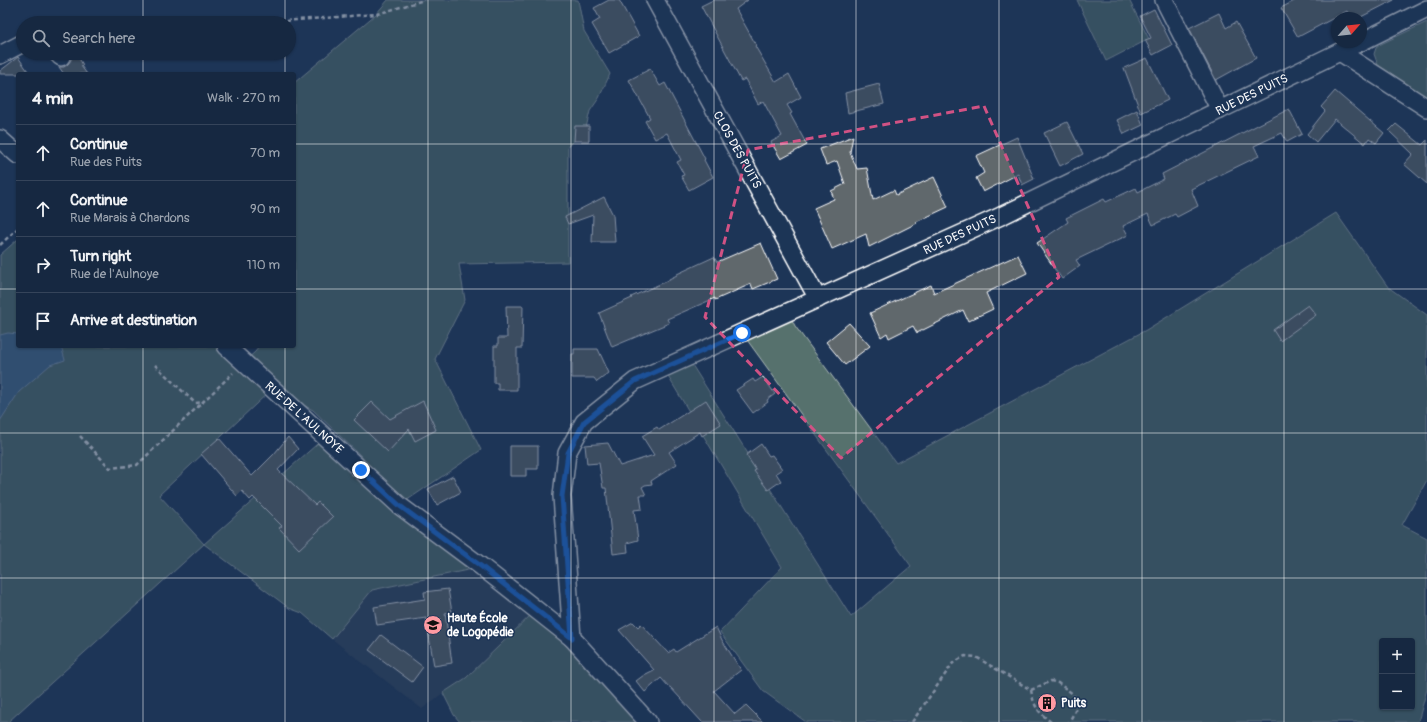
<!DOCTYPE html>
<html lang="en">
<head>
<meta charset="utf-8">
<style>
  body { margin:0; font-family:Pangolin,sans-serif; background:#1f3048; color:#f1f3f6 }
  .controls { position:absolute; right:12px; bottom:12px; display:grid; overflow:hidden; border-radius:4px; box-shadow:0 1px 3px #0004 }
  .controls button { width:36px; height:36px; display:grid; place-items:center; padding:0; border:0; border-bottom:1px solid #35445a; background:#162841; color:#f1f3f6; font:20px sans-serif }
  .compass { position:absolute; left:1331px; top:12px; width:36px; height:36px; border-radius:50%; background:#162841; box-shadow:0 1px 3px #0004; rotate:62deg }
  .stop { position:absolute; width:12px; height:12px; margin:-9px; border:3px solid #1a73e8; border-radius:50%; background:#fff }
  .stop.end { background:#1a73e8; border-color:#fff; box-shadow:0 1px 4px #0008 }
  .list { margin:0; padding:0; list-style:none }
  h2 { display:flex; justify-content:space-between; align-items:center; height:52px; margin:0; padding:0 16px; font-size:17px }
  h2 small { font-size:13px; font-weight:400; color:#9ea6b1 }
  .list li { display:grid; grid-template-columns:26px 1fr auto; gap:12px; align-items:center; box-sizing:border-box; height:56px; padding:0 16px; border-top:1px solid #35445a }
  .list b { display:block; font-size:15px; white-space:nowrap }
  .list p { margin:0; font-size:13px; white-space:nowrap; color:#9ea6b1 }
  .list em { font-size:13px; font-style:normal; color:#9ea6b1 }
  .icon { flex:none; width:22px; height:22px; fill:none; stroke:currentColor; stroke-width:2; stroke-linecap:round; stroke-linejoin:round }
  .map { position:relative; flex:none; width:1427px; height:722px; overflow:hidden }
  .search { position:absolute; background:#162841; box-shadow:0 1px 3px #0004; left:16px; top:16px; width:280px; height:44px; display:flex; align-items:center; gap:10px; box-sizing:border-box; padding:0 14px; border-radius:22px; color:#9ea6b1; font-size:15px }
  .panel { position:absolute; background:#162841; box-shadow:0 1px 3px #0004; left:16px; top:72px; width:280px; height:276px; border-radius:4px }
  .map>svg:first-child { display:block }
  .built { fill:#31445d }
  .green { fill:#57716d; stroke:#abb8b6; fill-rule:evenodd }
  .water { fill:#476d8f; stroke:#91a7bc }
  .building { fill:#61676c; stroke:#fff }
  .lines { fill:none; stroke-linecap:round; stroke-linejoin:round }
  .minor-casing { stroke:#fff; stroke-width:20 }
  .path { stroke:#fff; stroke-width:2.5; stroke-dasharray:4 3; stroke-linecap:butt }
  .minor { stroke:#1d3557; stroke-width:17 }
  .route { stroke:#1a73e8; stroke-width:5 }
  .marked { fill:none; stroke:#d15284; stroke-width:3; stroke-dasharray:8 5; stroke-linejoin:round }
  .grid { fill:none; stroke:#fff; stroke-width:1; stroke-opacity:0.55 }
  .labels { text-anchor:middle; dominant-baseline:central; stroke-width:3; stroke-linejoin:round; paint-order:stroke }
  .street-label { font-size:12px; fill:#fff; stroke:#1d3557 }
  .poi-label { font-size:12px; font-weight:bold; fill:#fff; stroke:#1d3557; text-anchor:start }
</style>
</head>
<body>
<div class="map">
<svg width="1427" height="722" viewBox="0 0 1427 722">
  <rect width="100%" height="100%" fill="#1d3557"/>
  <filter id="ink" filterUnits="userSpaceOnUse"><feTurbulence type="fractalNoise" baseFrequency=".025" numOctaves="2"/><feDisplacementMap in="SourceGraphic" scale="8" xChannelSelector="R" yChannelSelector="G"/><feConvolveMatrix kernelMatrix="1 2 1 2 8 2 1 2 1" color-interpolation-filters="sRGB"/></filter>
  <g filter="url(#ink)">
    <path class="built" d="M482,567L536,610L466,678L443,693L422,709L332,639L372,590Z"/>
    <g class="green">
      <path d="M388,0H578L584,31L610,74L599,98L590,111L585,132L568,146V262L459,264L465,300L435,359L481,450L400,505L482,567L372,590L332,639L302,613L289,608L204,544L8,722H0V255L18,239V346H226L244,362L256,351L258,346H294V83L376,14ZM272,389L313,410L362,457L379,486L325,437L204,544L159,495Z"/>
      <path d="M1077,0H1129L1149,39L1106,61Z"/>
      <path d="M1427,22V97L1378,65L1374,54L1376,48L1381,44Z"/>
      <path d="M1336,213L1388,287L1427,315V480L1402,525L1427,538V689L1418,722H806L763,691L720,632L782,567L663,368L687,357L851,617L911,566L742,333L788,312L795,326L896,463L1146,330ZM1382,641H1412V707H1382Z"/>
      <path d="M536,610L648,722H460L454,715L443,693L466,678Z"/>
    </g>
    <path class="water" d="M8,333L18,334V346H61L65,360L50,365L19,392L0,421V335Z"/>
    <g class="building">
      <path d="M609,0H619L639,36L609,53L592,24L600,19L594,8Z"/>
      <path d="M713,0H748L736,9L756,45L755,46L776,82L789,74L801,97L787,105L792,113L790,114L807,145L781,159L771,142L782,136L763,101L758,104L745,79L741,81L701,6Z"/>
      <path d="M1296,0H1394L1359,18H1350L1347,11L1298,37L1281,8Z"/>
      <path d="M1154,9L1172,45L1153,55L1145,40L1151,38L1140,16Z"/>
      <path d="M1219,13L1226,28L1236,22L1256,58L1216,80L1189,28Z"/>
      <path d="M76,53L83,65L81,66L87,74H64L59,67H64L68,64L71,60V56Z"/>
      <path d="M18,57L30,74H0V71Z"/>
      <path d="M1147,58L1168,100L1141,113L1124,68Z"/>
      <path d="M650,69L660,86L665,83L705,159L704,160L713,177L689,190L681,176L684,175L677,162L681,160L667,133L655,139L645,121L650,118L629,80Z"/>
      <path d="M879,84L884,104L848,113L845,93Z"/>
      <path d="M1335,91L1384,133L1376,143L1369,138L1365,144L1335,119L1316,142L1307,134L1325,111L1321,107Z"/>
      <path d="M1289,109L1302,134L1287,142L1282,133L1254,146L1259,156L1191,189L1198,206L1177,217L1175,214L1153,225L1148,214L1123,226L1128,235L1076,260L1080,266L1062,279L1037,243L1068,222L1066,218L1104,199L1106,202L1136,188L1138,192L1164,179L1162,174Z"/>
      <path d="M1137,110L1143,125L1124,134L1117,120Z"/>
      <path d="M1067,122L1083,154L1060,166L1044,133Z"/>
      <path d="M1396,124L1422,145L1427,140V184L1404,164L1413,154L1389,131Z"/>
      <path d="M575,126H589V141H574Z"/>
      <path d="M853,136L850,152L857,169L867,168L873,200L894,190L896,195L934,177L948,207L916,222L917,223L869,247L866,234L832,249L814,208L834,199L831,191L845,184L837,161L826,165L820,149Z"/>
      <path d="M1017,137L1034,179L1022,185L1018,174L983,192L976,178L984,173L976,156Z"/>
      <path d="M604,197L613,215L615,242H592L593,215L568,224L565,217Z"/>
      <path d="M761,243L777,279L753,289L751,284L715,300V298L667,319L669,323L612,347L599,313L632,298L631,297L669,280V279L677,275V274L714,257L717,262Z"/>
      <path d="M1018,255L1027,273L986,293L993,309L968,321L963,310L917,333L913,326L889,338L887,333L881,337L870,313L931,285L934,293Z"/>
      <path d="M1308,305L1316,315L1280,341L1273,330Z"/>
      <path d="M506,306H523L522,348H517V390H498V383H494V346H498V338H507Z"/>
      <path d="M849,323L870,346L845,365L826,342Z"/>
      <path d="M574,349H598L609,373L597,382L594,378H572V354H574Z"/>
      <path d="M763,377L775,394L767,400L768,402L753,413L736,390L753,379L755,382Z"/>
      <path d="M706,400L721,424L702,436L700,432L669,452L677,464L651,481L652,484L645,485L642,487L646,495H640L642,509L634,510L638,540L627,543L628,552L613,554L606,488H603L599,463L587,464L585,445L608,443L620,466L654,455L642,436L657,427L659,430Z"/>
      <path d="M423,401L436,430L415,441L409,429L388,452L354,420L372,402L390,419Z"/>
      <path d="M288,437L298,449L278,470L315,505L318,502L333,517L299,549L279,528L282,526L253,497L250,500L242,491L237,496L201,454L219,438L252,476L274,454Z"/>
      <path d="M761,444L769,456L772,455L782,469L776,473L781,481L768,490L754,471L756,470L746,455Z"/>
      <path d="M510,446H538V469H526V476H510Z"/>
      <path d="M453,476L461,492L437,505L428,489Z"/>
      <path d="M448,589L452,612L445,613L452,663L434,666L426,618L377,625L374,607L425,599L424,592Z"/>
      <path d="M633,622L638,627L641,624L668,653L674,649L676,652L716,627L722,640L741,670L714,691L735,714L746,705L763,722H702L670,687H669L661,678L645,692L636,681L644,675L654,670L619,630Z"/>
      <path d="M381,635L423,667L412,682L369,650Z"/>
    </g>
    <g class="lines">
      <defs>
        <g id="minor">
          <path d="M655,0L818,299"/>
          <path d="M1164,0L1220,110"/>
          <path d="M1361,42L1427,9"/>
          <path d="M1340,52L1427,108"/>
          <path d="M57,53L61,57"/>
          <path d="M0,55L23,43"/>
          <path d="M0,139L18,155"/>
          <path d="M226,346L400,506L482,567L572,638"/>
          <path d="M648,722L572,638L562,496L567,453L584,422L635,381L1001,216L1360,42"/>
        </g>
      </defs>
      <use href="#minor" class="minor-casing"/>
      <g class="path">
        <path d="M258,23L377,14L424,0"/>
        <path d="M0,245L18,228"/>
        <path d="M155,365L195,403L204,402"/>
        <path d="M80,436L110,468L137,465L233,373"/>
        <path d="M1031,690L1051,681L1058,683L1073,694L1076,704L1075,711L1069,722"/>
        <path d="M912,722L953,663L965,656L976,657L1031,690C1034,707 1038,712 1051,722"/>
      </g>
      <use href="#minor" class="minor"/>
    </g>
  </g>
  <g class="lines" filter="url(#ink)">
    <path class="route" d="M361,470L400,506L482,567L572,638L562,496L568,453L584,422L635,381L742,333"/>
  </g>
  <path d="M0 0H1427V722H0ZM984,106L1059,277L841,458L705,317L748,150Z" fill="#1d3557" fill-opacity=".55" fill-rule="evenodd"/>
  <path class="marked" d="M984,106L1059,277L841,458L705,317L748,150Z"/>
  <path class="grid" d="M143,0V23M285,0V23M428,0V722M571,0V722M714,0V722M856,0V722M999,0V722M1142,0V722M1284,0V722M143,53V74M285,53V74M0,144H18M294,144H1427M0,289H18M294,289H1427M143,346V722M285,346V722M0,433H1427M0,578H1427"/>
  <defs>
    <symbol id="university-disc" viewBox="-11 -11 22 22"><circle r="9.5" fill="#ff9aa2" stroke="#1d3557"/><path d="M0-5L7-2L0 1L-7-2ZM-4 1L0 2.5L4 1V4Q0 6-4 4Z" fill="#111"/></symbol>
    <symbol id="building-disc" viewBox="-11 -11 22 22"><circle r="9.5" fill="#ff9aa2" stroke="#1d3557"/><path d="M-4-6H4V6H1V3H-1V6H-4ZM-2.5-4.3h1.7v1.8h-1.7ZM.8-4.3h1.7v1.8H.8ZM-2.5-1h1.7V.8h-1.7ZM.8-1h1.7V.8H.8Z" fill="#111"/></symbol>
  </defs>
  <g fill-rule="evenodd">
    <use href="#university-disc" x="422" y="614" width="22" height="22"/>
    <use href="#building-disc" x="1036" y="692" width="22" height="22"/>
  </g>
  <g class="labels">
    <g class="street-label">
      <text transform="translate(1252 95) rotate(-26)">RUE DES PUITS</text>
      <text transform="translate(737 150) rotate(61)">CLOS DES PUITS</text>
      <text transform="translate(960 235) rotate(-25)">RUE DES PUITS</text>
      <text transform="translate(304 418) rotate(42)">RUE DE L'AULNOYE</text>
    </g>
    <g class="poi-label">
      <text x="447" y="618">Haute École<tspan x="447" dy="14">de Logopédie</tspan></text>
      <text x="1061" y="703">Puits</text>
    </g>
  </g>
</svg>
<div class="controls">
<button>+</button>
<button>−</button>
</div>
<svg class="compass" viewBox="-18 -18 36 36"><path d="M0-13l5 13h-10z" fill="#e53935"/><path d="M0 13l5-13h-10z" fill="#9ea6b1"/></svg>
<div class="stop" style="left:742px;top:333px"></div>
<div class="stop end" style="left:361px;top:470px"></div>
<div class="search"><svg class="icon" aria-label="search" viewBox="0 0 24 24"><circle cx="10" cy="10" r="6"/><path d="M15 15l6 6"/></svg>Search here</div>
<section class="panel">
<h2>4 min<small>Walk · 270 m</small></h2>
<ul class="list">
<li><svg class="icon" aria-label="ahead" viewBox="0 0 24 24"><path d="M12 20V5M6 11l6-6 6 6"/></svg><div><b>Continue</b><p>Rue des Puits</p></div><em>70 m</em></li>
<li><svg class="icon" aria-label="ahead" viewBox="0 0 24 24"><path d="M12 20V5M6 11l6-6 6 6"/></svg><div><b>Continue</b><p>Rue Marais à Chardons</p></div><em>90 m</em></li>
<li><svg class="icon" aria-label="right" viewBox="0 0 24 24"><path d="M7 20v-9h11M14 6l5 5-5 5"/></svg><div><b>Turn right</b><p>Rue de l'Aulnoye</p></div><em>110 m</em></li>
<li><svg class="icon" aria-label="arrive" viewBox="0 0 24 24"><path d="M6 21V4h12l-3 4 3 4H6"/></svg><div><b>Arrive at destination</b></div></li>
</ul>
</section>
</div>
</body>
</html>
